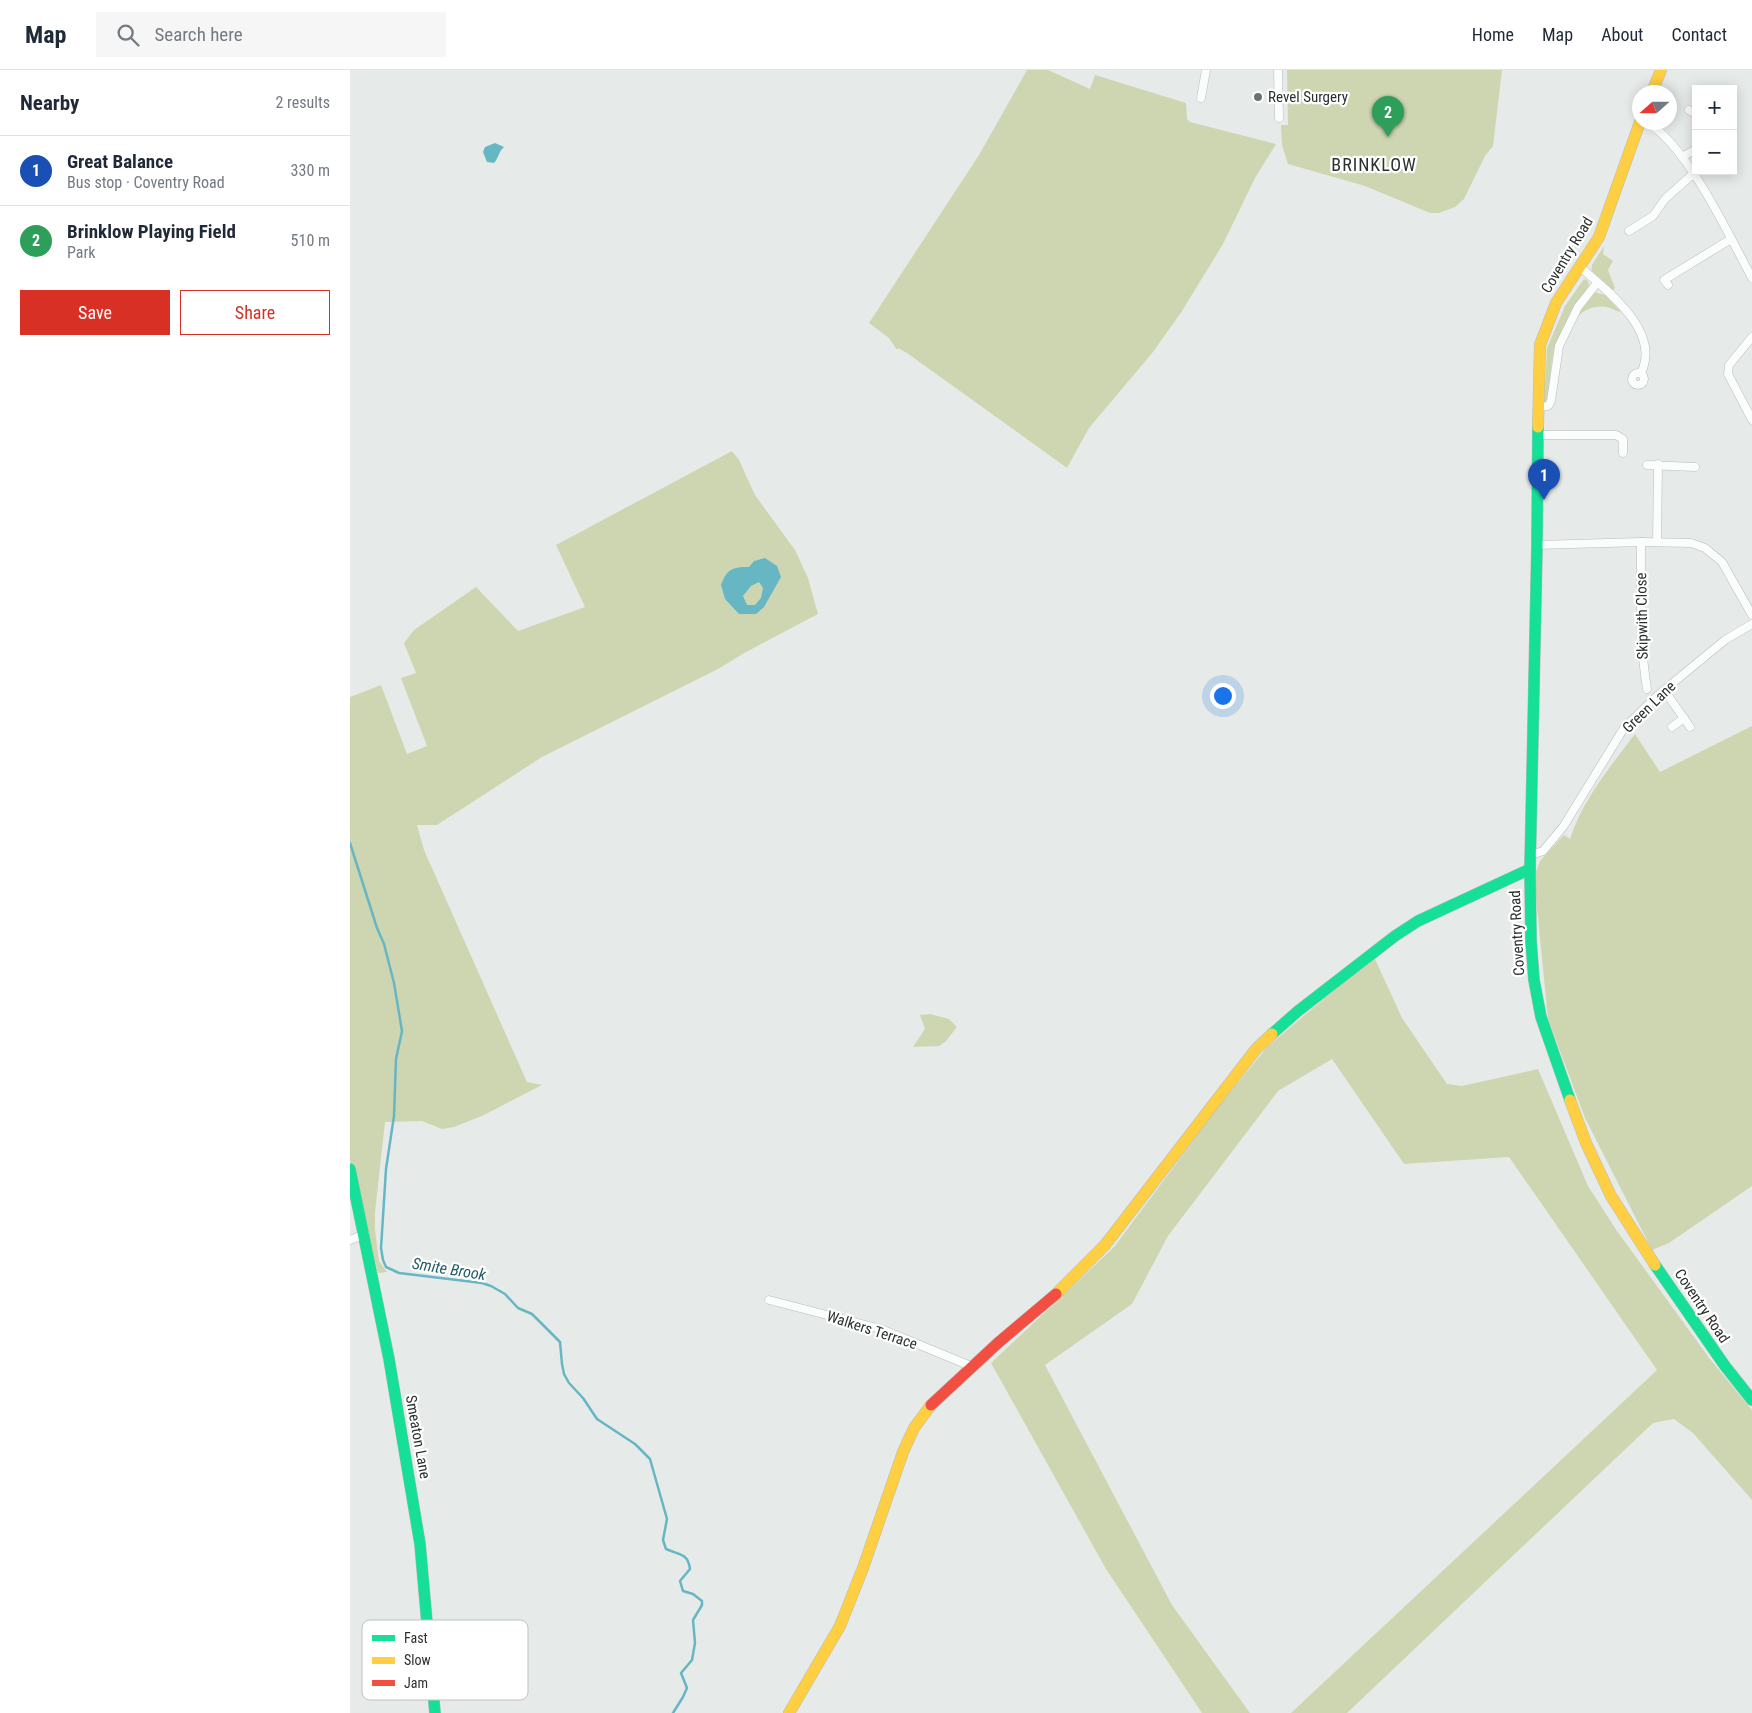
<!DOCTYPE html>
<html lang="en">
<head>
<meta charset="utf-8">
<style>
  body { margin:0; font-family:"Roboto Condensed",sans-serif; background:#f6f6f7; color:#1f2937 }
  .controls { position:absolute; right:15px; top:15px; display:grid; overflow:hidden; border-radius:0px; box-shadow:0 2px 12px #0003 }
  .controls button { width:45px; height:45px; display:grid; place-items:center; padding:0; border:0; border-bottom:1px solid #e0e1e3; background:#fff; color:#1f2937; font:25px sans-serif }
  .compass { position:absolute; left:1282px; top:15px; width:45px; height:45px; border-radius:50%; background:#fff; box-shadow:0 2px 12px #0003; rotate:249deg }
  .you { position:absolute; left:872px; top:625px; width:18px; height:18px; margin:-12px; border:4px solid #fff; border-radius:50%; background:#1a73e8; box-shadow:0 0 0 8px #1a73e833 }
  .badge { display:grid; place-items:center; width:32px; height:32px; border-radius:50%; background:#d93025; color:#fff; font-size:16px; font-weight:700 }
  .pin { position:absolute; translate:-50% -41px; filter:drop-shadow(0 1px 2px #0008) }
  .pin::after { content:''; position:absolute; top:26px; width:18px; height:15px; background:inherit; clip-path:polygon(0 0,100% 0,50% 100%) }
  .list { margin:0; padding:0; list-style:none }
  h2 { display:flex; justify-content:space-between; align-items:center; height:65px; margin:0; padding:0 20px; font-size:21px }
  h2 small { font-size:16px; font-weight:400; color:#747a83 }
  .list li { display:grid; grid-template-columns:32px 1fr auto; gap:15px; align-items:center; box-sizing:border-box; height:70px; padding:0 20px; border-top:1px solid #e0e1e3 }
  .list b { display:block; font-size:19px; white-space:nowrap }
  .list p { margin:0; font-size:16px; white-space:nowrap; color:#747a83 }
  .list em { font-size:16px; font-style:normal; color:#747a83 }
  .actions { display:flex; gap:10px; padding:15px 20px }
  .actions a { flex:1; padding:11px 0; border:1px solid #d93025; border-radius:0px; text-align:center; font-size:18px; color:#d93025 }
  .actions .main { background:#d93025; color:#fff }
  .icon { flex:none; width:28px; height:28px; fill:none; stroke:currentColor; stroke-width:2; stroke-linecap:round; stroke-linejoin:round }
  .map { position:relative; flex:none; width:1402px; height:1643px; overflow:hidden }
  header { display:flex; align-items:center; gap:30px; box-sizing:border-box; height:70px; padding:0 25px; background:#fff; border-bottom:1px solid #e0e1e3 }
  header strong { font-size:24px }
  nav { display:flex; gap:28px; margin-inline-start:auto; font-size:18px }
  .search { width:350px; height:45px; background:#f6f6f7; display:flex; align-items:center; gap:12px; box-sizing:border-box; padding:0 18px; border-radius:0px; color:#747a83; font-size:19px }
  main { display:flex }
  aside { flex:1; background:#fff }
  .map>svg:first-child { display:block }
  .green { fill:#ced6b1 }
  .water { fill:#67b6c4; fill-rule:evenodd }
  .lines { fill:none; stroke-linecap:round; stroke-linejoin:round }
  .stream { stroke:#67b6c4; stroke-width:2.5 }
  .street-casing { stroke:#b8bdbb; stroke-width:9 }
  .fast-casing { stroke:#b8bdbb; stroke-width:12 }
  .slow-casing { stroke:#b8bdbb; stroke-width:12 }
  .jam-casing { stroke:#b8bdbb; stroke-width:12 }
  .street { stroke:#fbfcfc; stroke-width:8 }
  .fast { stroke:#16e098; stroke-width:11 }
  .slow { stroke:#ffcf43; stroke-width:11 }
  .jam { stroke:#f24e42; stroke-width:11 }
  .poi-dot { fill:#6d726f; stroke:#fff; stroke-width:2 }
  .labels { text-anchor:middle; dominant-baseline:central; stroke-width:4.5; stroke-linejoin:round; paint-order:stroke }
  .poi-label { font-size:15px; fill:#2c312e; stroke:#fff; text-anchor:start }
  .street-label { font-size:15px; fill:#2c312e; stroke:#fff }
  .water-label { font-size:16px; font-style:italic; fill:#235d69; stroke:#fff }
  .quarter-label { font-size:18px; letter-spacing:1px; fill:#2c312e; stroke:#fff }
  .key { fill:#fff; stroke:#c0c1c0; stroke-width:1 }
  .key-label { font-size:14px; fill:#2c312e }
</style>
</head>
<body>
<header>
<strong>Map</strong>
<div class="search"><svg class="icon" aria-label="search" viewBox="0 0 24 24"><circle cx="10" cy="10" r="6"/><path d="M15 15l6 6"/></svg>Search here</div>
<nav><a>Home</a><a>Map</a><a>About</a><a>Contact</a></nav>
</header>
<main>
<aside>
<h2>Nearby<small>2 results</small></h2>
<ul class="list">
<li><span class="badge" style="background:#1a4fb4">1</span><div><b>Great Balance</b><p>Bus stop · Coventry Road</p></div><em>330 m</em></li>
<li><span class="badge" style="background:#2e9e5b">2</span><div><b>Brinklow Playing Field</b><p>Park</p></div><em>510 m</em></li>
</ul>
<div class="actions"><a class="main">Save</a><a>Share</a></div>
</aside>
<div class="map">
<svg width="1402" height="1643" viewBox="0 0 1402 1643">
  <rect width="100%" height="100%" fill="#e6ebe9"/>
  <g class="green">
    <path d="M677,0H698L740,19L745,5L836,33L837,49L840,52L926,74L905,108L873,174L832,241L803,282L739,358L717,398L557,283L548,278L547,280L539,268L519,253L629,85Z"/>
    <path d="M937,0H1152L1143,76L1135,86L1114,129L1105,137L1089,143H1080L1015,116L938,94L932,75L931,55H938Z"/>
    <path d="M1254,176L1253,184L1263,191L1258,200L1265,218L1263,221L1241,204L1242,195Z"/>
    <path d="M1234,209L1238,211L1239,216C1226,237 1212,257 1204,281C1200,296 1200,313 1199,328L1196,332H1194L1197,278L1215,236Z"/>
    <path d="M1244,222L1255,225L1270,241L1269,242C1254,233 1239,235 1227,247L1231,238Z"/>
    <path d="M382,381L389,390L405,425L445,480L458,508L468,544L396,582L368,599L192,687L87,755H67L74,780L177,1012L192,1015L134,1045L104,1057L92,1059L72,1051L35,1052L25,1142V1160L29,1191L37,1202L28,1203L0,1090V627L31,615L57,684L77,676L51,608L66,603L54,573L64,560L126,517L168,561L235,537L206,475Z"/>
    <path d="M1402,656V1116L1319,1173L1302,1180L1235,1048L1198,949L1184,807L1190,791L1214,765L1220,769C1233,729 1260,697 1285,664L1310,702Z"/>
    <path d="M1025,889L1052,948L1097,1014L1112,1016L1188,999L1238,1116L1267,1161L1360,1289L1402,1340V1430L1343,1363L1324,1349L1303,1353L997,1643H941L1307,1300L1159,1087L1054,1094L982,989L928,1021L818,1166L782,1234L695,1295L822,1535L900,1643H852L756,1499L641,1293L764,1177L866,1040L917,977L988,917Z"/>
    <path d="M580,944L599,949L607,957L596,971L589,976L563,977L575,959L570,945Z"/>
  </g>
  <g class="water">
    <path d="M145,73L154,77C148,82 149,88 144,93L137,92L133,82L135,77Z"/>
    <path d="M415,488L427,496L431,507L414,537L406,544H389L375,529L371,515C377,499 382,497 399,497L404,491ZM409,512L413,518L411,528L405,535H397L393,526L401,516Z"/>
  </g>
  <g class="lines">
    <path class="stream" d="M0,773L27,858L34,874L44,913L52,961L46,989L44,1046L36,1099L31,1178L33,1190L36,1197L49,1203L132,1213L141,1216L155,1224L168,1238L182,1244L210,1272L212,1294L214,1304L219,1313L233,1328L247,1349L285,1374L300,1389L317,1449L313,1470L316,1479C329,1485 338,1483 340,1499L330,1511L333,1521L343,1524L352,1531V1535L343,1550L345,1573L342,1590L331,1603L337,1618L333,1627L323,1643"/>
    <defs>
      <g id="street">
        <path d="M928,0L929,48"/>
        <path d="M851,28L856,0"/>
        <path d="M1339,40L1346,44"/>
        <path d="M1297,52C1339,78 1378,164 1402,208"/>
        <path d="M1332,87L1346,79"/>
        <path d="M1279,161L1303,146L1315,129L1343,104"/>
        <path d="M1229,196C1256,220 1312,261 1291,303"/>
        <path d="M1318,215L1314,210L1381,169"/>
        <path d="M1402,267L1379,295L1378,304L1402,350"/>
        <circle cx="1288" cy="309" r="6"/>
        <path d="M1188,337L1198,336L1201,331L1209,276L1228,237L1247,213"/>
        <path d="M1187,365H1266L1273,369V383"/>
        <path d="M1297,395L1345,397"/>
        <path d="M1291,472C1291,522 1289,570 1297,619"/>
        <path d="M1307,472L1308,394"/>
        <path d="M1187,475L1291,472L1341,473L1355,478L1372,492L1402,545"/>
        <path d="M1314,620L1340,657"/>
        <path d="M1322,657L1334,648"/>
        <path d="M1180,783H1187L1193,781L1213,757L1274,658L1307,626L1375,570L1402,554"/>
        <path d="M0,1170L15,1164"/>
        <path d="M419,1230L531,1259L623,1297"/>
      </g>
      <g id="fast">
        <path d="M1188,357L1187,475L1180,799L1181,871L1184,910L1191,947L1220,1030"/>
        <path d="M922,964L948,941L1045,866L1068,851L1180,799"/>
        <path d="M0,1099L39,1289L70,1474L85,1643"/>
        <path d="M1305,1195L1375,1296L1402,1330"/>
      </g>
      <g id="slow">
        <path d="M1302,22L1311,0"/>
        <path d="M1188,357L1190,275L1206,233L1249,167L1290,52"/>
        <path d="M1220,1030L1236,1073L1261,1126L1305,1195"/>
        <path d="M706,1224L755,1175L906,979L922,964"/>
        <path d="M439,1643L490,1556L513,1498L553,1382L564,1358L581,1335"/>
      </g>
      <path id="jam" d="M581,1335L649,1272L706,1224"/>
    </defs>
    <use href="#street" class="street-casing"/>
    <use href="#fast" class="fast-casing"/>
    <use href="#slow" class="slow-casing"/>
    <use href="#jam" class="jam-casing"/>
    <use href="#street" class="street"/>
    <use href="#fast" class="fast"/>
    <use href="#slow" class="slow"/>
    <use href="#jam" class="jam"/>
  </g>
  <circle class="poi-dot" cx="908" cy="27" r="5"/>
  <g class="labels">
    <g class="poi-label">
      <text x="918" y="27">Revel Surgery</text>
    </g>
    <g class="street-label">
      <text transform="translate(1217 185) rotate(-59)">Coventry Road</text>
      <text transform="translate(1292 546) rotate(-91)">Skipwith Close</text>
      <text transform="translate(1299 637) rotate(-44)">Green Lane</text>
      <text transform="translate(1167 863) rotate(-93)">Coventry Road</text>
      <text transform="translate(1352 1236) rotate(56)">Coventry Road</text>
      <text transform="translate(522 1260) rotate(18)">Walkers Terrace</text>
      <text transform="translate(68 1367) rotate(80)">Smeaton Lane</text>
    </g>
    <g class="water-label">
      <text transform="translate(99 1199) rotate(9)">Smite Brook</text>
    </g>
    <g class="quarter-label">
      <text x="1024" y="94">BRINKLOW</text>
    </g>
  </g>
  <rect x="12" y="1550" width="166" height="80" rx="8" class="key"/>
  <rect x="22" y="1565" width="23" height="6" fill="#16e098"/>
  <rect x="22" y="1587" width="23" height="7" fill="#ffcf43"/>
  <rect x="22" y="1610" width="23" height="6" fill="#f24e42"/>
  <g class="key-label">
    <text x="54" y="1573">Fast</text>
    <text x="54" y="1595">Slow</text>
    <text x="54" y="1618">Jam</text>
  </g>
</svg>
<div class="controls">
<button>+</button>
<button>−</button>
</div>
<svg class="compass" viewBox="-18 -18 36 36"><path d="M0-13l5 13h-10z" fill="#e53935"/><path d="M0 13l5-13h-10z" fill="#747a83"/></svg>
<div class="you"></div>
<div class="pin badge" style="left:1194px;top:430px;background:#1a4fb4">1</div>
<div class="pin badge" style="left:1038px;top:67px;background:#2e9e5b">2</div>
</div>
</main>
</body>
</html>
